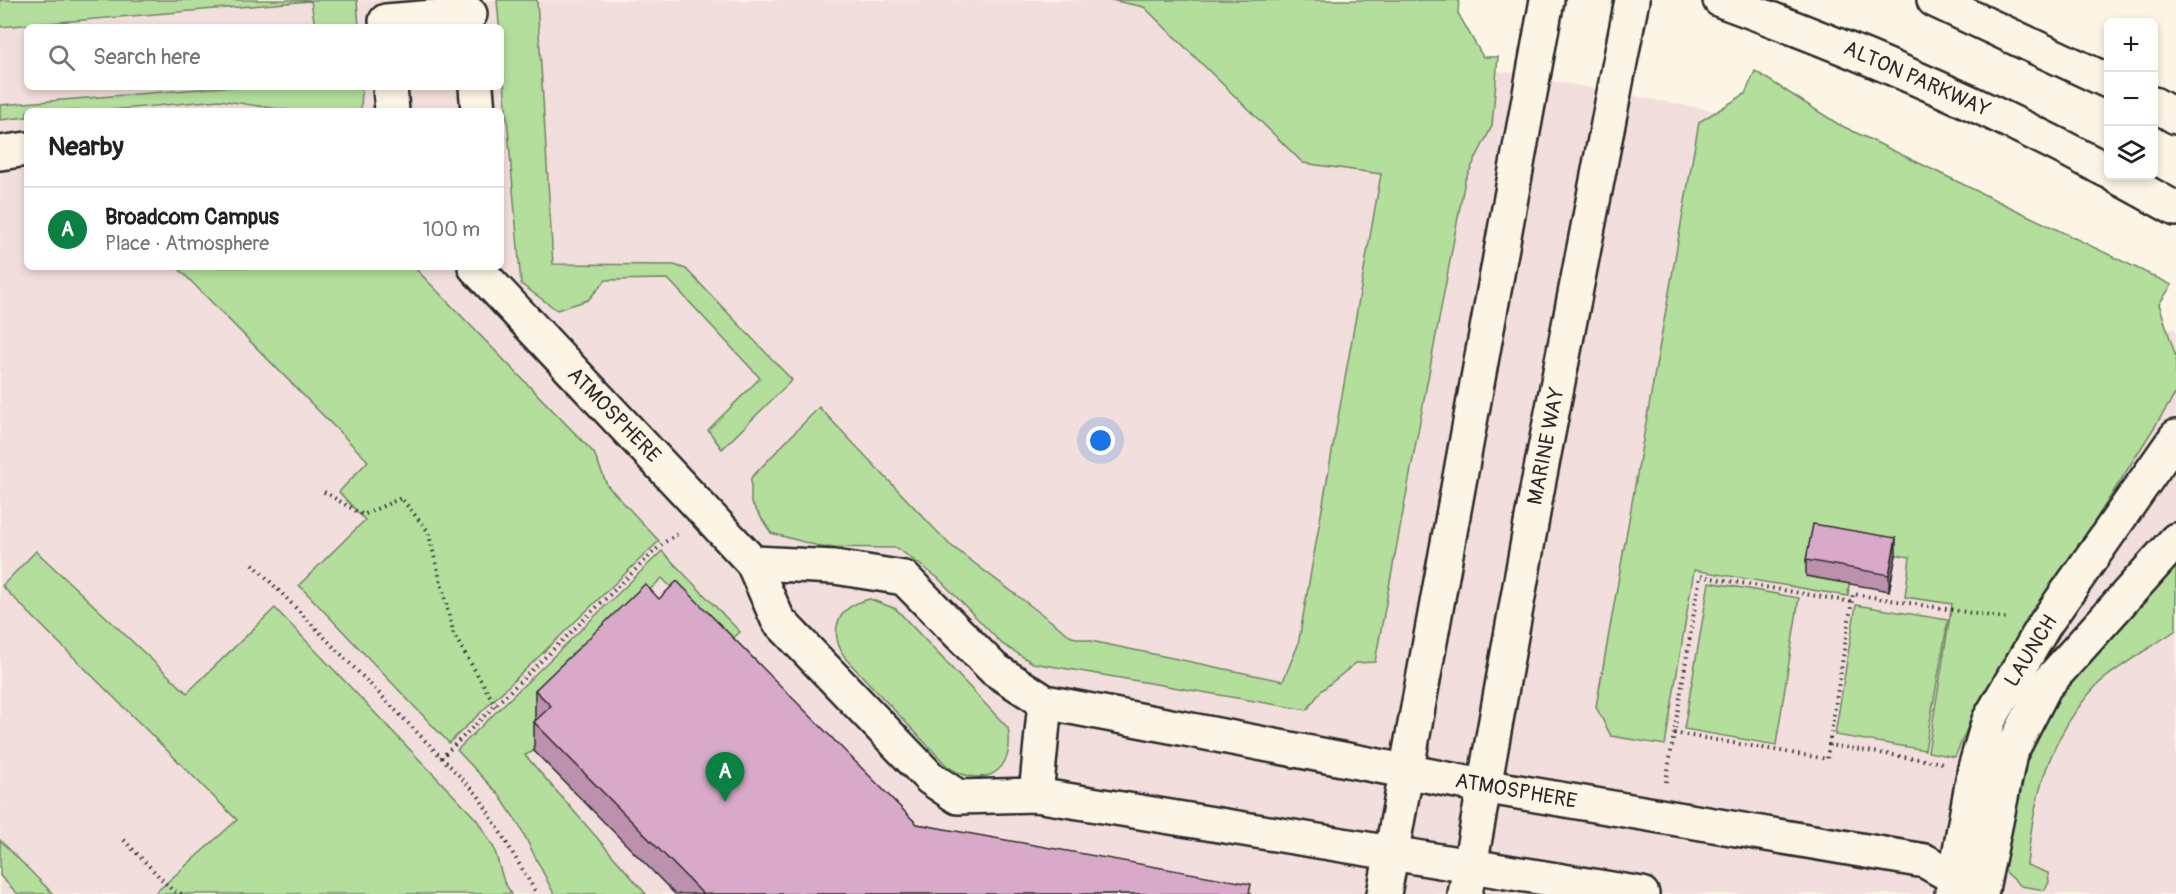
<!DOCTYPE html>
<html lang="en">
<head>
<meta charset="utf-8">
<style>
  body { margin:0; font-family:Pangolin,sans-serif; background:#f2f2f2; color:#202124 }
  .controls { position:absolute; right:18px; top:18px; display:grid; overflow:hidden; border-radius:9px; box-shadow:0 3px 9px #0003 }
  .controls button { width:54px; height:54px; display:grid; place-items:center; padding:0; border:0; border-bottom:2px solid #e0e0e0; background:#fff; color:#202124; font:30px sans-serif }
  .you { position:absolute; left:1101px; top:441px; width:21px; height:21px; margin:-15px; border:4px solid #fff; border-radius:50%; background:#1a73e8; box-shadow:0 0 0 9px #1a73e833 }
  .badge { display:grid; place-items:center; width:39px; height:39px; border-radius:50%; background:#0b8043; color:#fff; font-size:20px; font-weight:700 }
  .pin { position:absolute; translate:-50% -50px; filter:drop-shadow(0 2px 3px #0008) }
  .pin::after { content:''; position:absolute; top:32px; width:21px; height:18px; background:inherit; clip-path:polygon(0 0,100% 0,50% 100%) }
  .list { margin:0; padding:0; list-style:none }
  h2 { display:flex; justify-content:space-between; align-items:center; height:78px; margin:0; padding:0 24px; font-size:26px }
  h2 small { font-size:20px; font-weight:400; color:#757577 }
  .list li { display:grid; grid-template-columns:39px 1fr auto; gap:18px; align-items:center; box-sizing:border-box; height:84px; padding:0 24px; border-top:2px solid #e0e0e0 }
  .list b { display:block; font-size:22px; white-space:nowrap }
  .list p { margin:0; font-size:20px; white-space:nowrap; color:#757577 }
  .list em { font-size:20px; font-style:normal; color:#757577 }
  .icon { flex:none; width:33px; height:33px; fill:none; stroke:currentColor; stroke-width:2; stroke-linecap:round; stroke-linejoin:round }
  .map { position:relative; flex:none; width:2176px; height:894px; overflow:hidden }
  .search { position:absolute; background:#fff; box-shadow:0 3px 9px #0003; left:24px; top:24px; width:480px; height:66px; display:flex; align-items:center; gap:15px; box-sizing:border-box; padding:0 21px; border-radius:9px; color:#757577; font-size:22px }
  .panel { position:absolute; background:#fff; box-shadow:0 3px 9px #0003; left:24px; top:108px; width:480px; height:162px; border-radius:9px }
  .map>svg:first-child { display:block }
  .built { fill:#f2dedd; fill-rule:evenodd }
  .green { fill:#b3de9c; stroke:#6f8464; stroke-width:1.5 }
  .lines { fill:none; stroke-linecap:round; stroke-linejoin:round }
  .street-casing { stroke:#2b2b2b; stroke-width:38 }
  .secondary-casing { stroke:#2b2b2b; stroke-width:38 }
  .primary-casing { stroke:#2b2b2b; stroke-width:38 }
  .path { stroke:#2b2b2b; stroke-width:4; stroke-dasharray:1.5 4.5; stroke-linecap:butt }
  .street { stroke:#fcf5e5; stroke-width:33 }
  .secondary { stroke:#fcf5e5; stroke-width:33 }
  .primary { stroke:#fcf5e5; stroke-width:33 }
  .wall { fill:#bb91ad; stroke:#2b2b2b; stroke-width:1.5 }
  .shaded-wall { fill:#98768d; stroke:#2b2b2b; stroke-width:1.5 }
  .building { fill:#d9a9c9; stroke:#2b2b2b; stroke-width:1.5 }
  .labels { text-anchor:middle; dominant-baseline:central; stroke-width:6; stroke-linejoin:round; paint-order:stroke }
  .street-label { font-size:21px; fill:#2b2b2b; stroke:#fcf5e5 }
</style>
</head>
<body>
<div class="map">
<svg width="2176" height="894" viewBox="0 0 2176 894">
  <rect width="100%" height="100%" fill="#fcf5e5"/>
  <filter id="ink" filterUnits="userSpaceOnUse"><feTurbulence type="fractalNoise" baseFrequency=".0167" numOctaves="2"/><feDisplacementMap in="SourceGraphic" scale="12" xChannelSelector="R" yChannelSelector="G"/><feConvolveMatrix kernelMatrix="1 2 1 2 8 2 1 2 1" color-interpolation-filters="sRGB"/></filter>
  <g filter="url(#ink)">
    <path class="built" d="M0,0H1118L1747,117L2176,331V894H0ZM27,27H501V87H27ZM27,111H501V267H27Z"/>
    <g class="green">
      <path d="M0,0H357L359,27H315L311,1L0,27Z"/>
      <path d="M497,0H537L553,264L674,265L686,269L792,380L722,449L708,430L760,378L668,279L606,280L588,300L557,310L521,284Z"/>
      <path d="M1111,0H1459L1458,13L1483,57H1498L1492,126L1465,180L1375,662L1356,663L1321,691L1307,710L1033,663L1002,644L938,578L897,548L822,547L771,533L751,502V478L819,407L949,544L1072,637L1283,681L1298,645L1381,174L1303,163L1144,7Z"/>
      <path d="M1755,71L1838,124L2172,285L2159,304L2176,357V393L1975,710L1955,757L1928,752L1952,604L1905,597L1910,557L1813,540L1849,584L1848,596L1694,570L1665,745L1611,736L1596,707L1699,122L1745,94Z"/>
      <path d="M224,87H362L361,111H291L220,100L100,111H27V117L0,120V105Z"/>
      <path d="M177,267H414L594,453L607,485L659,541L449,743L299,585L365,520L339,492L368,461Z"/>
      <path d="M36,551L187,693L275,608L477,820L494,848L504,882L512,894H154L237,820L2,586Z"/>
      <path d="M662,551L740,632L727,644L662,578L566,670L551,734L534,751L525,755L646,894H554L519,825L499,795L457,750Z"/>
      <path d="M2176,564V630C2155,645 2113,669 2097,685C2049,736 2033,798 2027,865L2048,873L2049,882L2045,890L2021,886L2007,873L1998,860L1996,834L2043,699Z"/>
      <path d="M1709,582L1799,598L1776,745L1684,729Z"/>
      <path d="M870,599L896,609L1008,728C1016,772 984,790 948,767L846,659C827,631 837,606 870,599Z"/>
      <path d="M1856,605L1948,620L1925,750L1835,735Z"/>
      <path d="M0,840L53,894H18L0,876Z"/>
    </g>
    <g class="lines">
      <defs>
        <g id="street">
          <path d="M386,21L470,14"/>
          <path d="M390,87L392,111"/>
          <path d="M476,87L478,111"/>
          <path d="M0,153L27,149"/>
          <path d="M475,267L753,563L778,620L930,778L958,797L1036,795L1642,894"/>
          <path d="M753,563L835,567L904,578L994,669L1045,702L1483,786L1925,861L1955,878L1982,888"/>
          <path d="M1036,795L1045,702"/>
          <path d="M1952,894L1975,768L1989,720L2045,624L2176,437"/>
          <path d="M1981,894L2010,754L2045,686L2176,540"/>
        </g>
        <g id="secondary">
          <path d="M1384,894L1547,0"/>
          <path d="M1465,894L1538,485L1632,0"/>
        </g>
        <g id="primary">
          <path d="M1720,0C1854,49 1983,104 2108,171"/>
          <path d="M1934,0L2108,81"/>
          <path d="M2154,104L2176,117"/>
          <path d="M2116,176L2176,209"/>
        </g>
      </defs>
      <use href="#street" class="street-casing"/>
      <use href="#secondary" class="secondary-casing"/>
      <use href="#primary" class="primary-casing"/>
      <g class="path">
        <path d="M324,492L363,515L401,498L428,531L454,635L496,706"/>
        <path d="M253,564L478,795L537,894"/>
        <path d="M1674,733L1827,759L1829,745L1943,763"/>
        <path d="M1829,745L1853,594L2009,619"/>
        <path d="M441,758L663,543L678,534"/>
        <path d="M1666,782L1700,576L1852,602"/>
        <path d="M124,840L171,889L182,894"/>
      </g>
      <use href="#street" class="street"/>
      <use href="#secondary" class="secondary"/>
      <use href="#primary" class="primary"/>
    </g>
    <g class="wall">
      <path d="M1896,555L1889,591L1806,576V560Z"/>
      <path d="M659,599L917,824L1251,894H675L534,751V722L537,720L535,719V690Z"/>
    </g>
    <path class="shaded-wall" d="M1896,538V555L1889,591V575Z"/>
    <g class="building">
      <path d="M1813,524L1896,538L1889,575L1806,560Z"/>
      <path d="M677,581L917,824L1251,884L1249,894H703L534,722L551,706L535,690L645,584L659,599Z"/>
    </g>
  </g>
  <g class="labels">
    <g class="street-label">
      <text transform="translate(1917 79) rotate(24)">ALTON PARKWAY</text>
      <text transform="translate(614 415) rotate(46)">ATMOSPHERE</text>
      <text transform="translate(1546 446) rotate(-79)">MARINE WAY</text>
      <text transform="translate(2031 651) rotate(-58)">LAUNCH</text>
      <text transform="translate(1516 791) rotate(10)">ATMOSPHERE</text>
    </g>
  </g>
</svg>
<div class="controls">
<button>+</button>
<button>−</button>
<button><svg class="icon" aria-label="layers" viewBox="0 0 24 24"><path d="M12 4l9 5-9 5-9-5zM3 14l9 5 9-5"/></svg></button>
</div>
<div class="you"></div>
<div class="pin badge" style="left:725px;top:802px">A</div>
<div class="search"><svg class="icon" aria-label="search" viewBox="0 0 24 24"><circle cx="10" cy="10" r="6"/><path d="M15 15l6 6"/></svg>Search here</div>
<section class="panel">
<h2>Nearby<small></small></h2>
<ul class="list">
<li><span class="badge">A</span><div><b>Broadcom Campus</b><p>Place · Atmosphere</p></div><em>100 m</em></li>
</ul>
</section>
</div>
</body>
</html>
